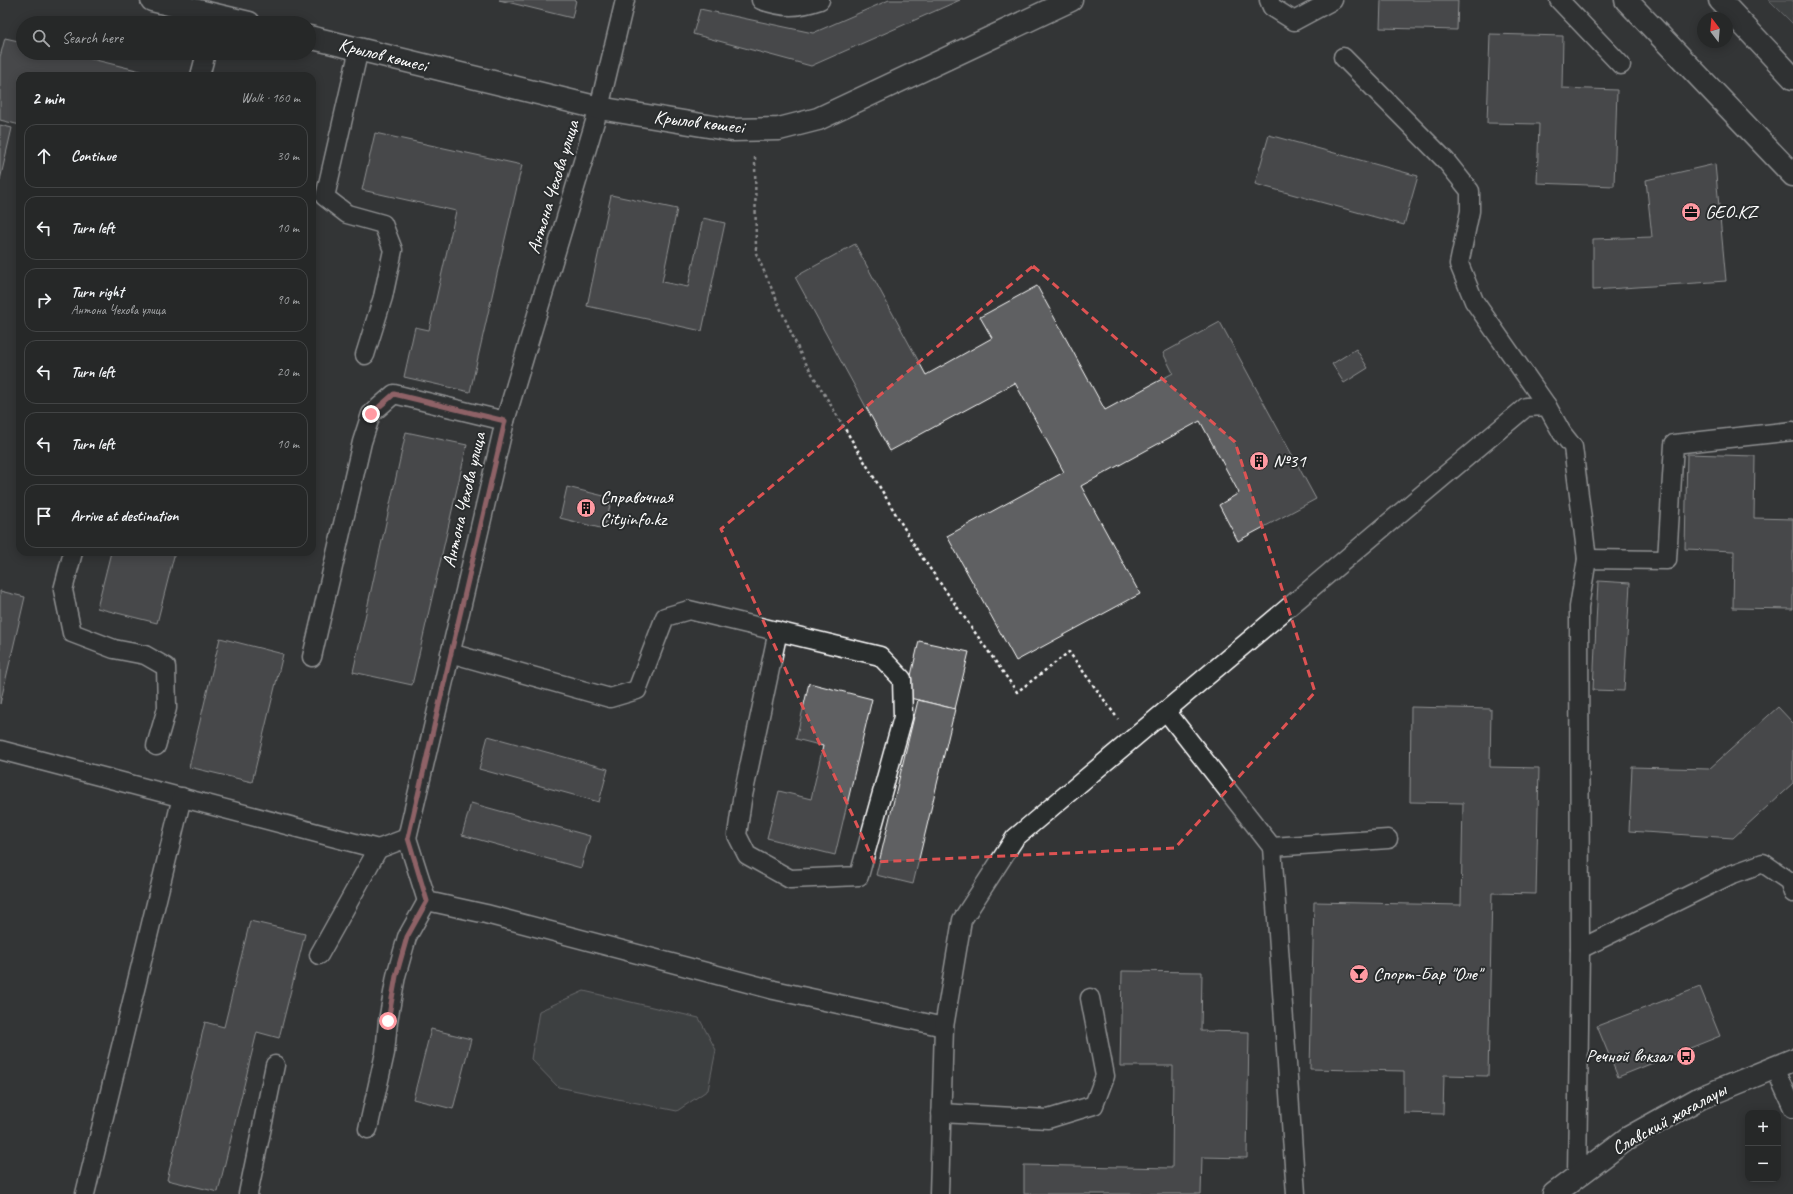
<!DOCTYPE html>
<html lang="en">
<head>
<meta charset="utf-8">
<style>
  body { margin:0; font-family:Caveat,sans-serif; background:#323434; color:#f1f3f6 }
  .controls { position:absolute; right:12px; bottom:12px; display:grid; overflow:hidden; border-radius:8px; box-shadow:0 2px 10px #0003 }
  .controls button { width:36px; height:36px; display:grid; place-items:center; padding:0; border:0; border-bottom:1px solid #424445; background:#262828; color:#f1f3f6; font:20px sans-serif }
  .compass { position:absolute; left:1697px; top:12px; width:36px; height:36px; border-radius:50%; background:#262828; box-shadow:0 2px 10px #0003; rotate:344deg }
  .stop { position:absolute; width:12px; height:12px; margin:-9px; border:3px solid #ff9aa2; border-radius:50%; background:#fff }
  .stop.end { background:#ff9aa2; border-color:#fff; box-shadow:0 1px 4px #0008 }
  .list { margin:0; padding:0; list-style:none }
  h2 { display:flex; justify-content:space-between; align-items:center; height:52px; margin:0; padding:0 16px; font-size:17px }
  h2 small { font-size:13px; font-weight:400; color:#a4a6a8 }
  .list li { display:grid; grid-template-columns:26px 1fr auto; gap:12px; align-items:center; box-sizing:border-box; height:64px; margin:0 8px 8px; padding:0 8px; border:1px solid #424445; border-radius:12px }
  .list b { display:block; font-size:15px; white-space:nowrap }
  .list p { margin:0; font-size:13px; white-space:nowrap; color:#a4a6a8 }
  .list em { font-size:13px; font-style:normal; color:#a4a6a8 }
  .icon { flex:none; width:22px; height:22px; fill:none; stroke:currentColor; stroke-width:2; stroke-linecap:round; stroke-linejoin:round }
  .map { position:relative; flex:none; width:1793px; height:1194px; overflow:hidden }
  .search { position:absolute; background:#262828; box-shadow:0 2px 10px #0003; left:16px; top:16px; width:300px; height:44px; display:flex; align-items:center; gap:10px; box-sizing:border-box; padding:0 14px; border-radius:22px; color:#a4a6a8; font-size:15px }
  .panel { position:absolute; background:#262828; box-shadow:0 2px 10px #0003; left:16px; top:72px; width:300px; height:484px; border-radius:12px }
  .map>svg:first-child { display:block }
  .green { fill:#4c4f50; stroke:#a6a7a8 }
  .building { fill:#5f6162; stroke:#fff }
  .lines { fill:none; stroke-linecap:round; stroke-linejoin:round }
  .lane-casing { stroke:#fff; stroke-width:21 }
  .secondary-casing { stroke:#fff; stroke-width:25 }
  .primary-casing { stroke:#fff; stroke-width:25 }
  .path { stroke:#fff; stroke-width:2.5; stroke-dasharray:3 3; stroke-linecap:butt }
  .lane { stroke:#2a2d2e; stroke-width:18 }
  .secondary { stroke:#2a2d2e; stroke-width:22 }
  .primary { stroke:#2a2d2e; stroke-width:22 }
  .route { stroke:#ff9aa2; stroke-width:5 }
  .marked { fill:none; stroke:#de5353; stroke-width:3; stroke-dasharray:8 5; stroke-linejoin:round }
  .labels { text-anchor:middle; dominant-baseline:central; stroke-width:4; stroke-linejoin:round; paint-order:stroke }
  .street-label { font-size:19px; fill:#fff; stroke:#2a2d2e }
  .poi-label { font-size:19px; fill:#fff; stroke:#2a2d2e; text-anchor:start }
</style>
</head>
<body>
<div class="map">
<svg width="1793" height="1194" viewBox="0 0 1793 1194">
  <rect width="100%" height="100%" fill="#333536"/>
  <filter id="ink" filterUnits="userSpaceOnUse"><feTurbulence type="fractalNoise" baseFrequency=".025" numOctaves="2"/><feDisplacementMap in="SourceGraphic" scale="8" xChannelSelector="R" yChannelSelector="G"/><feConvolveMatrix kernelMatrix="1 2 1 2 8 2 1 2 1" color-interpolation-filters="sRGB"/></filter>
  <g filter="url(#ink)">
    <g class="green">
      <path d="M1769,0H1793V24Z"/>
      <path d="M584,991L699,1018L716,1050L708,1090L677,1111L558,1087L531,1059L539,1011Z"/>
    </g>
    <g class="building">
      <path d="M499,0H576L572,18Z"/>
      <path d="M889,0H960L811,66L693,34L700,9L813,33Z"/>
      <path d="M1381,0H1458L1457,30L1380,28Z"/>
      <path d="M1490,34L1563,36L1562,88L1617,90L1614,186L1537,183L1539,124L1487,123Z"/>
      <path d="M5,38L23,42V53H67L161,76H20V125L0,120V57Z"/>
      <path d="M0,125L12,128L0,180Z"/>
      <path d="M375,133L522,165L470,392L404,377L415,327L429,330L456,211L362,190Z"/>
      <path d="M1269,135L1418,176L1404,225L1255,184Z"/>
      <path d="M1715,164L1726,281L1593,290V239L1652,237L1646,180Z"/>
      <path d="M611,195L677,209L662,282L688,287L703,218L725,223L702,331L587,306Z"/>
      <path d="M855,244L926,375L992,338L980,317L1037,286L1105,410L1173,373L1163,353L1220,322L1316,499L1238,541L1219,505L1239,493L1200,421L1081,486L1140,594L1016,661L947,536L1064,472L1015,383L890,451L795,277Z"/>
      <path d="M1356,349L1368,368L1344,383L1332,364Z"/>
      <path d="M406,432L467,445L412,685L353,672Z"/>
      <path d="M1687,454L1755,456L1754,518L1793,519V609L1733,608L1734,551L1685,549Z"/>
      <path d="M567,487L612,498L604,529L560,518Z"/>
      <path d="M111,552H175L157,623L97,608Z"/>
      <path d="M1598,581L1630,583L1624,691L1593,690Z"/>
      <path d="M0,591L25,597L0,704Z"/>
      <path d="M220,638L283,654L252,782L189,767Z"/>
      <path d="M919,641L969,652L955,709L906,697Z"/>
      <path d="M809,683L872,699L835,855L767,838L779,791L811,799L823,746L796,739Z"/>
      <path d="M918,700L955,709L913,884L876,875Z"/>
      <path d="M1411,707L1491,709L1490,767L1539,768L1536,894L1492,893L1488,1076L1444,1075L1443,1114L1404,1113V1071L1310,1069L1314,902L1461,905L1463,803L1410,802Z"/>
      <path d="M1778,707L1793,723V783L1733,838L1629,831L1632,767L1709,769Z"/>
      <path d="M488,736L608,769L599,802L479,769Z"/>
      <path d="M471,803L590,836L581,868L462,835Z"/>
      <path d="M250,921L305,934L279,1038L257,1032L218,1192L167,1180L205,1022L224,1027Z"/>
      <path d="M1122,971L1202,972L1201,1031L1249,1032L1247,1158L1202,1157L1201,1194H1024V1165L1172,1168L1173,1066H1120Z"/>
      <path d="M1700,987L1720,1036L1618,1077L1597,1026Z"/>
      <path d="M431,1029L471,1039L453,1109L413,1099Z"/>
    </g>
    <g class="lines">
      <defs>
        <g id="lane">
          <path d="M761,0C784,8 797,8 820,0"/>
          <path d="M1269,0L1272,7L1294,21L1333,0"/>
          <path d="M1559,0L1621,65"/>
          <path d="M359,49L325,197L347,214L383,224L393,250L383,297L365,355"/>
          <path d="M1343,57L1446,161L1470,191V211L1459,264L1474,301L1547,406"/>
          <path d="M200,76L206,53"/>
          <path d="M73,552L63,590L72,633L114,649L145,655L166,667L167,708L156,746"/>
          <path d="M450,653L610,698L637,690L665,617L689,610L880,656L902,679L903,717L859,876L790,879L747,855L737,835L742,800L778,631"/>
          <path d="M312,657L362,442L371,414L394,394L505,421"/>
          <path d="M1166,711L1272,847L1296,1194"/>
          <path d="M0,750L378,849L407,838L427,901L486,914L774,990L944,1027"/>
          <path d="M407,838L505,421L599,108L625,0"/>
          <path d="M1272,847L1388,839"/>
          <path d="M1580,949L1730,875L1763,863L1789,881L1793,893"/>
          <path d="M319,955L378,849"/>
          <path d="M1774,1066L1793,1108"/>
          <path d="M941,1113L1048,1119L1094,1105L1105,1076L1090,998"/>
          <path d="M368,1129L385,1053L388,1021L396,976L407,937L427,901"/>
          <path d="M1577,1177L1580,949L1579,607L1587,559L1667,560L1674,444L1793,431"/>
          <path d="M85,1194L182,797"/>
          <path d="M248,1194L275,1065"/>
          <path d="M939,1194L944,1027L962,920L1015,838L1526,407L1547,406L1562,433L1573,447L1587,559"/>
        </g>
        <g id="secondary">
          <path d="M152,0L249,23"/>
          <path d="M1626,0L1793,175"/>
          <path d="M309,37L599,108L732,130L779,129L818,119L1071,0"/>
          <path d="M1554,1194L1628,1138L1700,1098L1793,1060"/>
        </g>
        <path id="primary" d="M1720,0L1793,78"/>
      </defs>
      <use href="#lane" class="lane-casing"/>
      <use href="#secondary" class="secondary-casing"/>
      <use href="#primary" class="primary-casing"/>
      <path class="path" d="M755,157L756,253L801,355L919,553L1017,692L1069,652L1118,719"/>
      <use href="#lane" class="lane"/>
      <use href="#secondary" class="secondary"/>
      <use href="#primary" class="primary"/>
    </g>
  </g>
  <g class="lines" filter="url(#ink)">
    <path class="route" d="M371,414L394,394L505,421L408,838L427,901L407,937L396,976L388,1021"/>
  </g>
  <path d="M0 0H1793V1194H0ZM1033,266L1235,442L1315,692L1175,848L874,862L721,529Z" fill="#333536" fill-opacity=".55" fill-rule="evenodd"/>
  <path class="marked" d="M1033,266L1235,442L1315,692L1175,848L874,862L721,529Z"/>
  <defs>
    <symbol id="office-disc" viewBox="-11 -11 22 22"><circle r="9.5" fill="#ff9aa2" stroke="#2a2d2e"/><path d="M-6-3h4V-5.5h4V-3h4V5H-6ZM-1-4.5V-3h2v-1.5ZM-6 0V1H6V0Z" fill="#111"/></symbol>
    <symbol id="building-disc" viewBox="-11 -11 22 22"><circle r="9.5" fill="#ff9aa2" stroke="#2a2d2e"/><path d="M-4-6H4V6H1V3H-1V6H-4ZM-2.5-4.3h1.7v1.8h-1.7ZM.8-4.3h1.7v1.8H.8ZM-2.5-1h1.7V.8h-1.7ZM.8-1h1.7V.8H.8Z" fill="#111"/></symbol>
    <symbol id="bar-disc" viewBox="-11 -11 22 22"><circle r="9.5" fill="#ff9aa2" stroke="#2a2d2e"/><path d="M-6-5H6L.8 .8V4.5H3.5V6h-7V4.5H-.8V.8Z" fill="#111"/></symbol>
    <symbol id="bus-disc" viewBox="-11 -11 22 22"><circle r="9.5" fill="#ff9aa2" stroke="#2a2d2e"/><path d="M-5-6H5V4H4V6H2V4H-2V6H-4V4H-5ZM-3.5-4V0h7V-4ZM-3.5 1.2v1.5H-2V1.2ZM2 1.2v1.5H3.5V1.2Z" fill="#111"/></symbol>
  </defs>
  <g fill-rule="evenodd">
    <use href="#office-disc" x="1680" y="201" width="22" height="22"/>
    <use href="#building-disc" x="1248" y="450" width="22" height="22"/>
    <use href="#building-disc" x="575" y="497" width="22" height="22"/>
    <use href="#bar-disc" x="1348" y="963" width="22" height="22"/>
    <use href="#bus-disc" x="1675" y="1045" width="22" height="22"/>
  </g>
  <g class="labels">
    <g class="street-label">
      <text transform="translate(383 55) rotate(14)">Крылов көшесі</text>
      <text transform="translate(699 122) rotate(7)">Крылов көшесі</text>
      <text transform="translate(553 187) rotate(-73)">Антона Чехова улица</text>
      <text transform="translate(464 500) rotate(-77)">Антона Чехова улица</text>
      <text transform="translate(1669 1119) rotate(-29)">Славский жағалауы</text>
    </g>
    <g class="poi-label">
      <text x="1705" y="212">GEO.KZ</text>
      <text x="1273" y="461">№31</text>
      <text x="600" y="497">Справочная<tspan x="600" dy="22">Cityinfo.kz</tspan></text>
      <text x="1373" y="974">Спорт-Бар "Оле"</text>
      <text x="1672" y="1056" text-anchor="end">Речной вокзал</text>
    </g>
  </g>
</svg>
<div class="controls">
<button>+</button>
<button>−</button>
</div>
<svg class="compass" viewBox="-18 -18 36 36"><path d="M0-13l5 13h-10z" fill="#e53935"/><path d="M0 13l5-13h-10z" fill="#a4a6a8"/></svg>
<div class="stop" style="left:388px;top:1021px"></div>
<div class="stop end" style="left:371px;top:414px"></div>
<div class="search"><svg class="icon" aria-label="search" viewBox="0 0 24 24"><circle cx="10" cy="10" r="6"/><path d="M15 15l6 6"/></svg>Search here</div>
<section class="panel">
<h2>2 min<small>Walk · 160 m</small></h2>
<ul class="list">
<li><svg class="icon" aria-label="ahead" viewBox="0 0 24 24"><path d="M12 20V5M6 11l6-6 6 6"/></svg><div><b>Continue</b></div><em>30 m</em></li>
<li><svg class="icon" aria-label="left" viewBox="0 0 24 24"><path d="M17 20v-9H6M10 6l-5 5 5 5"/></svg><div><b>Turn left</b></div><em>10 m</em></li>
<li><svg class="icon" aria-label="right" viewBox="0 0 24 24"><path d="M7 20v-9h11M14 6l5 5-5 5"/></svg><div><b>Turn right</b><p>Антона Чехова улица</p></div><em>90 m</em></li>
<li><svg class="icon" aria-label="left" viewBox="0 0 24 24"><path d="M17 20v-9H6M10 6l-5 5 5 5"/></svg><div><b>Turn left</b></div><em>20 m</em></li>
<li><svg class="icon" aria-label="left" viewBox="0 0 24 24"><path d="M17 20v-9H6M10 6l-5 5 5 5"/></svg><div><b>Turn left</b></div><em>10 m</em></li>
<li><svg class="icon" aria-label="arrive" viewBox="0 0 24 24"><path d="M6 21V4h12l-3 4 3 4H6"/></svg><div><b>Arrive at destination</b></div></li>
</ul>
</section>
</div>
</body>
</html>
